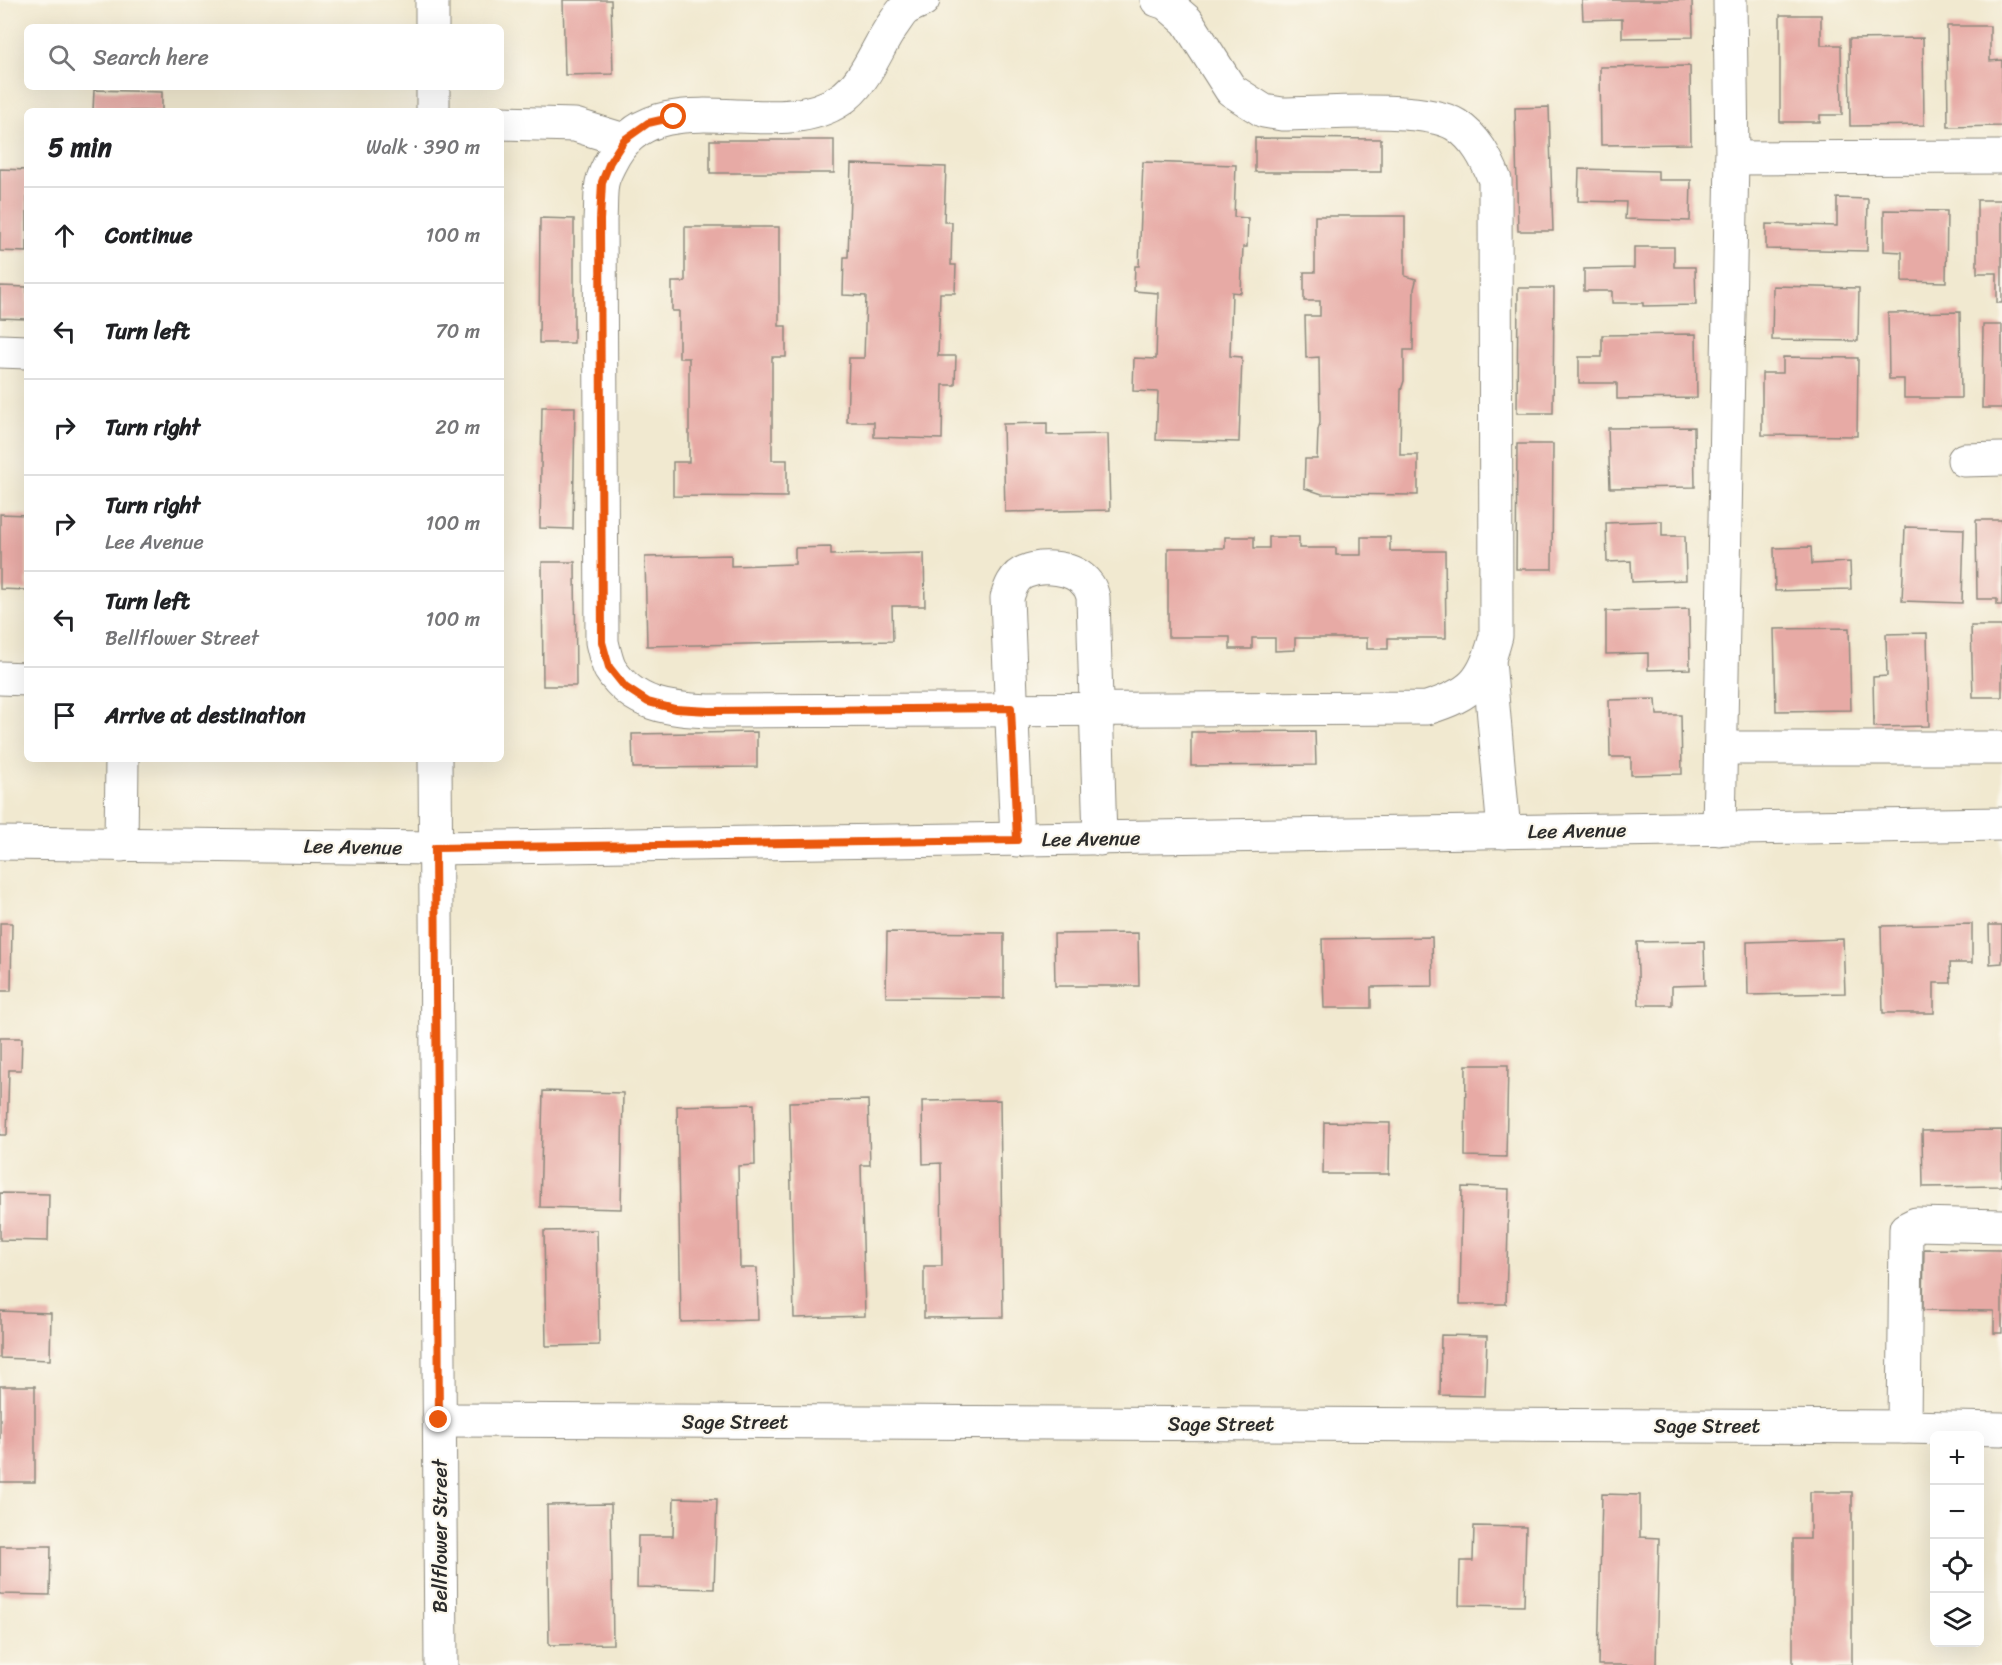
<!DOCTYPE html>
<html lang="en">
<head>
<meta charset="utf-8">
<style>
  body { margin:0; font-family:Sriracha,sans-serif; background:#f6f6f6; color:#202124 }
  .controls { position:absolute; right:18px; bottom:18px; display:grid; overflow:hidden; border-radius:9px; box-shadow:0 6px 24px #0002 }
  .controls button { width:54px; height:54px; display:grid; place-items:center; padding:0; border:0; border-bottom:2px solid #e0e0e0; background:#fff; color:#202124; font:30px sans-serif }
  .stop { position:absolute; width:18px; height:18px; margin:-14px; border:4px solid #ea580c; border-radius:50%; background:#fff }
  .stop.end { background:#ea580c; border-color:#fff; box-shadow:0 2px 6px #0008 }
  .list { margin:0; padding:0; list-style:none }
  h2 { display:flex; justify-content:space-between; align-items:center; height:78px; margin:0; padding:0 24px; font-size:26px }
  h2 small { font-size:20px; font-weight:400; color:#757577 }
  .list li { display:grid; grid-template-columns:39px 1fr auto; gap:18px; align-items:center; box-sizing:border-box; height:96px; padding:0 24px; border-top:2px solid #e0e0e0 }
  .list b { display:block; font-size:22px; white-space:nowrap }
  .list p { margin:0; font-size:20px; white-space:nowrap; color:#757577 }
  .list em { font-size:20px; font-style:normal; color:#757577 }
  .icon { flex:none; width:33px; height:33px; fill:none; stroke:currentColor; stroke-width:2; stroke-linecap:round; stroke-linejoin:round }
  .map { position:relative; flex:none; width:2002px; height:1665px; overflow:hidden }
  .search { position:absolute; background:#fff; box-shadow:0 6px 24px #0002; left:24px; top:24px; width:480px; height:66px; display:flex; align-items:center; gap:15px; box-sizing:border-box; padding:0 21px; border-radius:9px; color:#757577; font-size:22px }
  .panel { position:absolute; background:#fff; box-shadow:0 6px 24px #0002; left:24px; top:108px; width:480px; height:654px; border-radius:9px }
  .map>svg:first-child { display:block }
  .building { fill:#e7aaa5 }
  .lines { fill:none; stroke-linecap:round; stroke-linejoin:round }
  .minor-casing { stroke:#8e8a7e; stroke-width:35 }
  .minor { stroke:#fff; stroke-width:33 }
  .route { stroke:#ea580c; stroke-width:8 }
  .labels { text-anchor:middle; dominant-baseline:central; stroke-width:4.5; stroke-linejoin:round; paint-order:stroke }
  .street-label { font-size:20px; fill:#2b2b2b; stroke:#fbf7ec }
</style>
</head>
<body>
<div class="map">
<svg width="2002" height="1665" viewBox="0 0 2002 1665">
  <rect width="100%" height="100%" fill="#fbf7ec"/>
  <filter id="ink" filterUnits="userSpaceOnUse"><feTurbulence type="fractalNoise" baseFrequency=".0167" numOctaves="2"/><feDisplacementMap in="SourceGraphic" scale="12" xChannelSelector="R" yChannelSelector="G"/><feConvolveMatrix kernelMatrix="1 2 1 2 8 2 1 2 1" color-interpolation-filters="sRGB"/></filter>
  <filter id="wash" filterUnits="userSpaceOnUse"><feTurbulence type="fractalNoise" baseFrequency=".008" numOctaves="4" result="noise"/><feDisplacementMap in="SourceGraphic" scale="24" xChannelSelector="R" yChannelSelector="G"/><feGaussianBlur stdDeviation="1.35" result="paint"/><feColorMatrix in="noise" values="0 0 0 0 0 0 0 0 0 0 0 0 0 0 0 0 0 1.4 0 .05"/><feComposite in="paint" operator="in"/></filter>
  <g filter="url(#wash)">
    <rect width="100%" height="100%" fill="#f1e9d0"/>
    <g id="blocks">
      <g class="building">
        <path d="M563,0H611L613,74L565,75Z"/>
        <path d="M1582,0H1692L1693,37L1622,38V19L1583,20Z"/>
        <path d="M1780,15H1821V45H1841L1842,115H1820V122H1780Z"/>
        <path d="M1947,26H1990V61L2002,60V126L1948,127Z"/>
        <path d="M1923,38L1924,125L1850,126L1849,39Z"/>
        <path d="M1690,66L1691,144L1601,145L1600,67Z"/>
        <path d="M94,90L162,92V111H93Z"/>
        <path d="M1549,107L1553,231H1518L1515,108Z"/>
        <path d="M1255,138L1381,139V172H1255Z"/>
        <rect x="710" y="140" width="124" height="33"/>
        <path d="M1143,162L1236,165L1234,217L1248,218L1247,247H1243L1241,293L1232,292L1230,356L1242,357L1239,442L1156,440L1158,392L1133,391L1134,358L1156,359L1158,293L1134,291L1135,266H1139Z"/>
        <path d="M851,164L946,167L944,222H952L951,265H956L955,293H940L938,356H956L955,385H943L942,439L874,437V422H847L849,358H864L866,296L843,295L844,257H848Z"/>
        <path d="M0,169L27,170V252L0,251Z"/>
        <path d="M1579,169L1658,171V180H1691L1690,221L1625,219L1626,202L1578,201Z"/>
        <path d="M1837,198L1868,199L1867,251L1766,249V224L1837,226Z"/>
        <path d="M1977,200H2002V303H1997V273H1977Z"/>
        <path d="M1884,210L1947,211L1946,282L1902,281V252L1884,251Z"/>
        <path d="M1315,216H1405V276L1416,279V281L1414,289L1413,350H1404V381L1401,390L1400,455H1418V495L1322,494L1304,488L1305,459H1317L1318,430L1320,423L1319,357L1306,358L1305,316H1320V301H1304V272H1315Z"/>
        <path d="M540,218L574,219V343H539Z"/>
        <path d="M685,227H779V326H786V357H772V460H787V497L673,496V462H689V358H679V311H672V282H685Z"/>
        <path d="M1634,247H1674V267H1695L1696,305L1643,306V303H1612V291H1584V269L1634,268Z"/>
        <path d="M0,286L27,287V319L0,318Z"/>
        <path d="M1773,286L1859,288L1858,341L1772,340Z"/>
        <path d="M1518,288H1554L1553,413H1517Z"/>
        <path d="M1960,312L1961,398H1904V379H1889L1888,313Z"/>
        <path d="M1983,325H2002V408H1982Z"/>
        <path d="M1696,334L1697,398L1617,399V383H1579V357H1602V335Z"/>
        <path d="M1783,357L1858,358L1857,436L1762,435V373H1783Z"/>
        <path d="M542,407H575L573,529L540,528Z"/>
        <path d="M1047,423V435L1108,434L1110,510L1005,512L1003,424Z"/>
        <path d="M1694,427L1695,487L1610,488L1608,428Z"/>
        <path d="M1517,444H1553L1552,569H1516Z"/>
        <path d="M0,514L27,515V590L0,589Z"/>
        <path d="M1976,520H2002V605H1997V599H1977Z"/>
        <path d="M1662,521V536H1685L1686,580L1632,582L1631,561L1607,562L1606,523Z"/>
        <path d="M1905,527L1964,529L1962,603L1902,601Z"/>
        <path d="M1225,537H1254V548H1269V537H1299V548H1336V555H1361V537H1390V551H1445L1446,638H1388V649H1367V638H1295V650L1275,651V638H1252V649H1230V637H1168V548H1225Z"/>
        <path d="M831,547V555L924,553L925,606H892L893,641L647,646L645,557L731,555V566L795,564V548Z"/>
        <path d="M1811,547L1812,564L1850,562L1851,589L1775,591L1774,548Z"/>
        <path d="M542,562H575L576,686H543Z"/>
        <path d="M1689,609L1690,669L1648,670V653L1606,654V611Z"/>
        <path d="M1971,626H2002V697H1973Z"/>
        <path d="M1849,628L1851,710L1776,711L1774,629Z"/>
        <path d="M1927,633L1929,726L1874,727L1873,677L1887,676L1886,634Z"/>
        <path d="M1656,699L1657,715H1681L1682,774L1631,775V757H1610L1609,700Z"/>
        <path d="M1315,731L1316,765L1191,766V732Z"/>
        <path d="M757,732V767L633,768L632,734Z"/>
        <path d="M0,923H12L11,991H0Z"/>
        <path d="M1972,924V963H1950L1951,983H1934V1013H1883L1881,926Z"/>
        <path d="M1989,925H2002V963L1990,964Z"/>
        <path d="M887,932L1004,933V998L886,997Z"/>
        <path d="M1138,933L1139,986H1055L1054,934Z"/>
        <path d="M1432,937L1433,986L1371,987V1008H1324L1322,939Z"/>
        <path d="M1843,939L1845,993L1748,995L1747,942Z"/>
        <path d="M1704,941L1705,985L1672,986V1005H1639L1637,942Z"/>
        <path d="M0,1038H22L21,1070H9L7,1135H0Z"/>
        <path d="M1466,1065H1508L1506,1157L1465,1156Z"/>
        <path d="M543,1091L623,1093L621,1209L540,1207Z"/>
        <path d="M868,1100L870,1165H861L865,1316L794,1318L789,1102Z"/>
        <path d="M1000,1100L1003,1317L924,1318V1266H942L941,1163L923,1164L922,1101Z"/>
        <path d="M754,1104L755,1165L738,1166L740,1268H757L758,1320L681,1322L677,1106Z"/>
        <path d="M1324,1122L1390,1123L1389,1174H1323Z"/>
        <path d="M2002,1130V1186L1923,1187L1922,1131Z"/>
        <path d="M1462,1187L1509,1189L1506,1304H1460Z"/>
        <path d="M0,1193L49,1194L48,1241L0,1240Z"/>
        <path d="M597,1230L599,1345L546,1346L544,1231Z"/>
        <path d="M1924,1249L2002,1250V1333H1994V1311L1923,1310Z"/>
        <path d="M0,1311L51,1313L50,1360L0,1358Z"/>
        <path d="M1441,1335L1487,1336L1485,1396L1440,1395Z"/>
        <rect x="0" y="1386" width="35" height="96"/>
        <path d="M1810,1492H1852V1665H1793V1539H1810Z"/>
        <path d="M1602,1494L1640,1495V1537L1659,1538L1656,1665H1598Z"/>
        <path d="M674,1498L717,1499L714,1589L637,1587L638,1536H673Z"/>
        <path d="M611,1504L613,1644L549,1645L547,1505Z"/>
        <path d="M1474,1526L1526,1527L1524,1606L1459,1605L1460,1561H1473Z"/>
        <path d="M0,1546H51L50,1595L0,1594Z"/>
      </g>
    </g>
  </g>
  <g filter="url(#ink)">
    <use href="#blocks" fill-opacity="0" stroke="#8e8a7e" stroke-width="1.5"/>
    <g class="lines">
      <defs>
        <g id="minor">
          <path d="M432,0V27"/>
          <path d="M923,0C917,3 908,6 903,11C899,15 896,21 892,26C876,49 865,84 840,100C775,144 661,79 615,154C610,163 604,173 602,183C600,195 601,208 600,220L602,642C604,650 606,661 610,669C634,706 669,709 709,711L1427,708C1472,694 1484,682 1496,636L1495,180C1486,158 1476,138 1456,125C1425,105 1322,114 1282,114L1264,111L1231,90L1187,21L1166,3L1157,0"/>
          <path d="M433,87V111"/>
          <path d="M501,123L575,125L624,140"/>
          <path d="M1732,158L2002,157"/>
          <path d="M0,351L27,352"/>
          <path d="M1964,460L2002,459"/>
          <path d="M1489,661L1504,832"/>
          <path d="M0,678L27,679"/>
          <path d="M1721,748H2002"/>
          <path d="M435,759L441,1665"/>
          <path d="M1719,829L1732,158L1730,0"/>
          <path d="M1017,840L1007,598C1010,588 1014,576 1025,572C1043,564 1074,567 1087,584C1090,587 1092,593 1093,597L1100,839"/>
          <path d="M0,843L435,848L2002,824"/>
          <path d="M121,845L122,759"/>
          <path d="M439,1420L1904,1427L2002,1429"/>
          <path d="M1904,1427L1906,1229L1916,1224L2002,1226"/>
        </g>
      </defs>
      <use href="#minor" class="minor-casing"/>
      <use href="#minor" class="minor"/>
    </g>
  </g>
  <g class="lines" filter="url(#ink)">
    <path class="route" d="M439,1420L435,848L1017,840L1011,708L709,711L675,709L648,702L625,687L609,667L602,642L600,220L602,182L610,162L624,140L648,123L674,117"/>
  </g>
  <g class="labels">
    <g class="street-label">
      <text transform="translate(1577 831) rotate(-1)">Lee Avenue</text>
      <text transform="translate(1091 839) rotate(-1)">Lee Avenue</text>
      <text transform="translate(353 847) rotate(1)">Lee Avenue</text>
      <text x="735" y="1422">Sage Street</text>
      <text x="1221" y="1424">Sage Street</text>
      <text x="1707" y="1426">Sage Street</text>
      <text transform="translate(440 1536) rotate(-90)">Bellflower Street</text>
    </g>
  </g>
</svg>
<div class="controls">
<button>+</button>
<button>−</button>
<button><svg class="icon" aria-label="locate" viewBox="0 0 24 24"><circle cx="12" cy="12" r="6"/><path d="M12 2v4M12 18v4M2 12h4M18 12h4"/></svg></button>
<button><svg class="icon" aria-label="layers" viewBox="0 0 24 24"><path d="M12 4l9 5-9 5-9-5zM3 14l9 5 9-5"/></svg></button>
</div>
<div class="stop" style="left:674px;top:117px"></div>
<div class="stop end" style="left:439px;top:1420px"></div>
<div class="search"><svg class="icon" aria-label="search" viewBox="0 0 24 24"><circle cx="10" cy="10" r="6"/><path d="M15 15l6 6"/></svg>Search here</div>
<section class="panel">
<h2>5 min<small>Walk · 390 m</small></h2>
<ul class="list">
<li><svg class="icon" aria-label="ahead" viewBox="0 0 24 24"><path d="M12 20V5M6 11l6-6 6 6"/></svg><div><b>Continue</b></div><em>100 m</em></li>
<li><svg class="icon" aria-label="left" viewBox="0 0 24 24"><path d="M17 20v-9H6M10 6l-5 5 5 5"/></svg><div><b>Turn left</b></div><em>70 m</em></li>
<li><svg class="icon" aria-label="right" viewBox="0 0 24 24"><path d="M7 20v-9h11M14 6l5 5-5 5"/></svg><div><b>Turn right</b></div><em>20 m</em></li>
<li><svg class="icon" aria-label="right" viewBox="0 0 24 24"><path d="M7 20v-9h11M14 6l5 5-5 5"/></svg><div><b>Turn right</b><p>Lee Avenue</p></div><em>100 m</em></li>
<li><svg class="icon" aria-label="left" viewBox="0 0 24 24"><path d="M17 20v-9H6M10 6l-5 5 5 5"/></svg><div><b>Turn left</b><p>Bellflower Street</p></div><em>100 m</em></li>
<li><svg class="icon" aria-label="arrive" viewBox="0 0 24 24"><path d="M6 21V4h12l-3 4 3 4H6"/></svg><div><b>Arrive at destination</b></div></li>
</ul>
</section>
</div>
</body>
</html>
